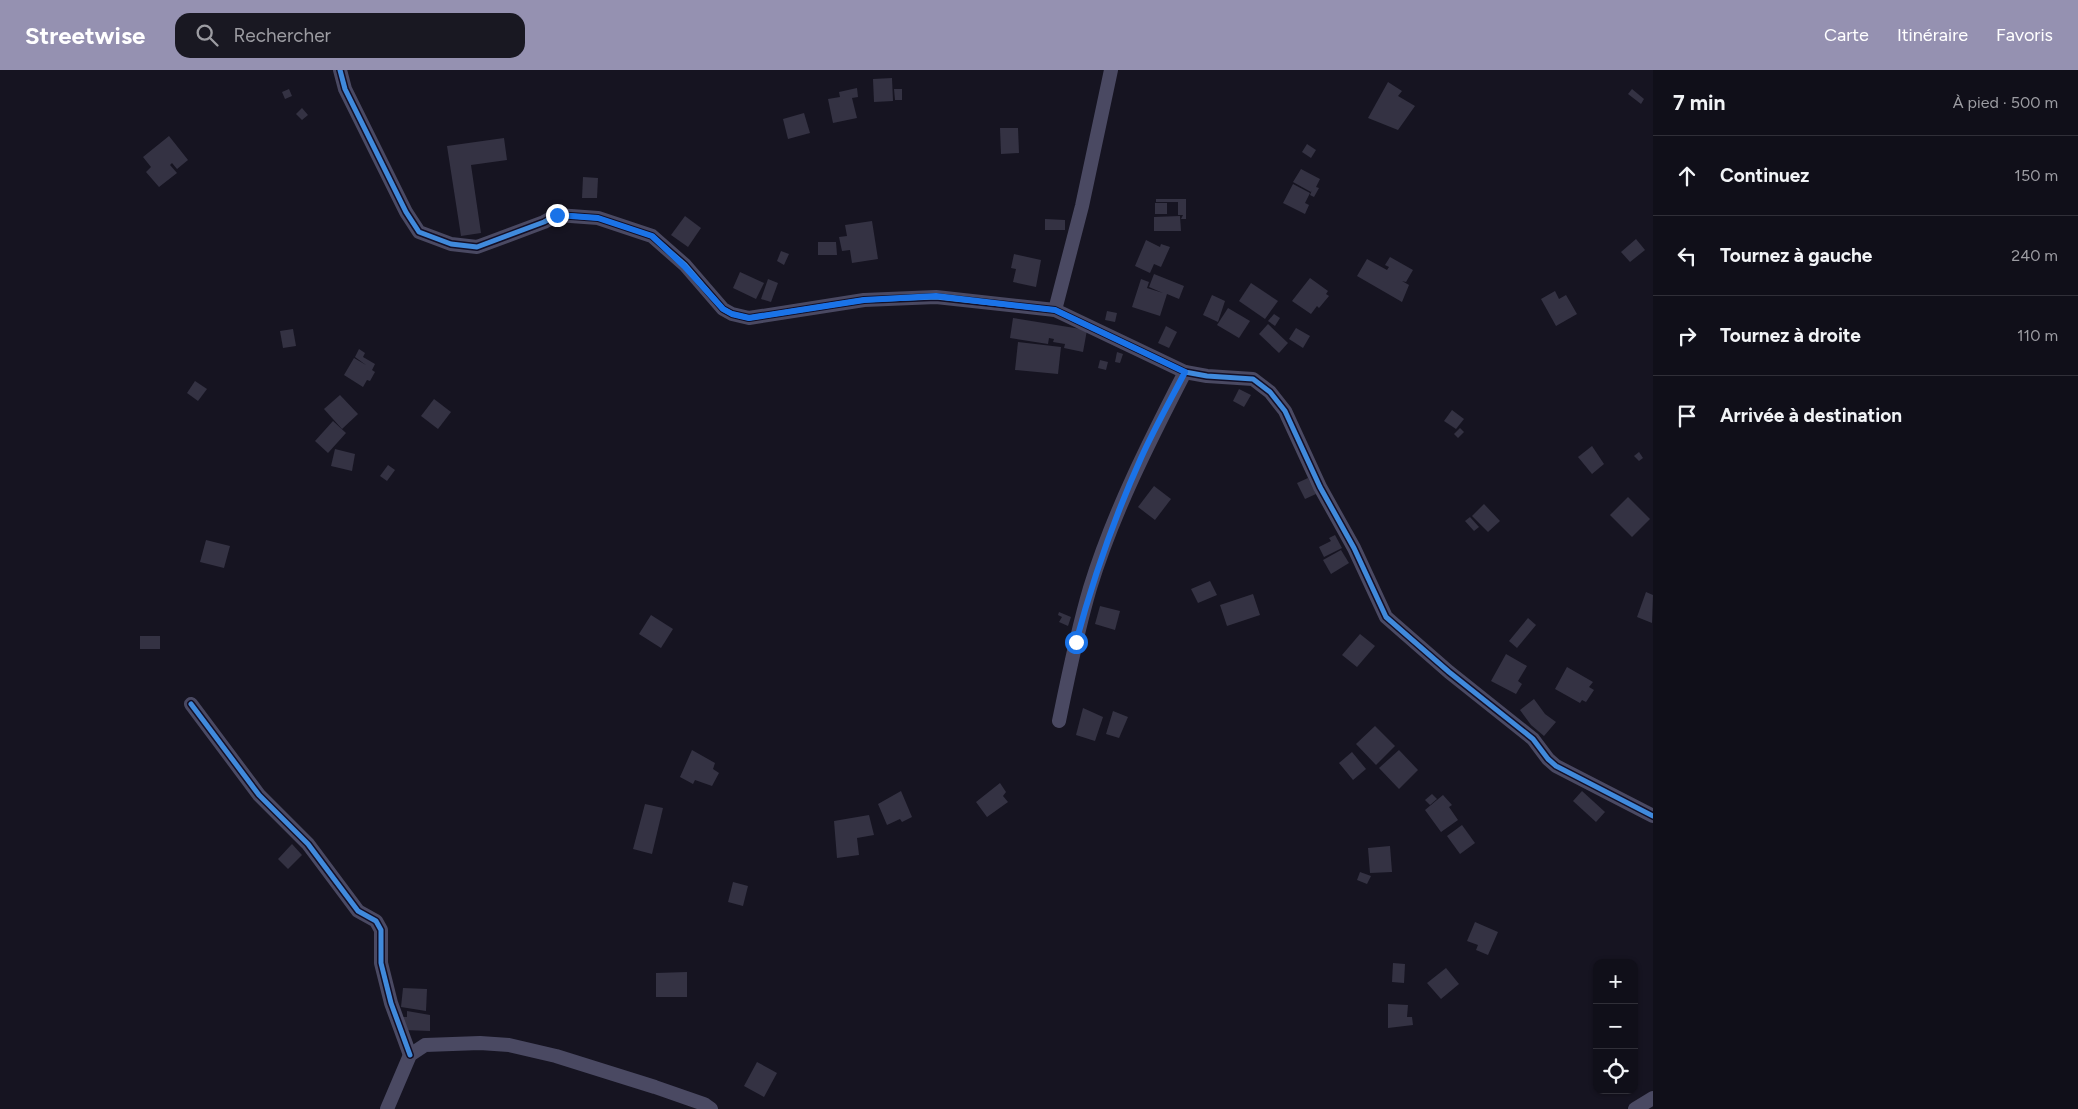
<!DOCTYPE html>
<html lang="fr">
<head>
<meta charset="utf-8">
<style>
  body { margin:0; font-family:Figtree,sans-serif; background:#191822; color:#f1f3f6 }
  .controls { position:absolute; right:15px; bottom:15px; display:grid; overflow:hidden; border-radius:10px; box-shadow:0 1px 4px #0004 }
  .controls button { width:45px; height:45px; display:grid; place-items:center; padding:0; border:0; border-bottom:1px solid #302f38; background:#100f19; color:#f1f3f6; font:25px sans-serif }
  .stop { position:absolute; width:15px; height:15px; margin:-11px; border:4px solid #1a73e8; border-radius:50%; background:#fff }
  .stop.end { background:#1a73e8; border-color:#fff; box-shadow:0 1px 5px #0008 }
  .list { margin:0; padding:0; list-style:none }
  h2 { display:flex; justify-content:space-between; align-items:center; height:65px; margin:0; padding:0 20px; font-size:21px }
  h2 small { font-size:16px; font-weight:400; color:#9c9ca2 }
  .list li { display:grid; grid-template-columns:32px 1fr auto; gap:15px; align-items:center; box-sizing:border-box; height:80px; padding:0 20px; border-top:1px solid #302f38 }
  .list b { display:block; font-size:19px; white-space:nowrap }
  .list em { font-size:16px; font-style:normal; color:#9c9ca2 }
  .icon { flex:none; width:28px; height:28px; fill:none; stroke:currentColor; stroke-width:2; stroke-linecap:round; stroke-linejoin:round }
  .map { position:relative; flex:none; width:1653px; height:1039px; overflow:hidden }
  header { display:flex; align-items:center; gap:30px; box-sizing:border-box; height:70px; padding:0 25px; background:#9591b1; color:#fff }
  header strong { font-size:24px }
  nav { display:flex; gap:28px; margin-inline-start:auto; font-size:18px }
  .search { width:350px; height:45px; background:#191822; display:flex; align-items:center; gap:12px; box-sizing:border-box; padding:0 18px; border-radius:15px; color:#9c9ca2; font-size:19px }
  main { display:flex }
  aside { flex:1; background:#100f19 }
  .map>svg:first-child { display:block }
  .building { fill:#343243 }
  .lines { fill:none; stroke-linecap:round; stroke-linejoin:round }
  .street { stroke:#4a4962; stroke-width:14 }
  .cycleway-casing { stroke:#130f26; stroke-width:8 }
  .cycleway { stroke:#408adc; stroke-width:5 }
  .route { stroke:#1a73e8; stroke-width:6 }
</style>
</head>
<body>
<header>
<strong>Streetwise</strong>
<div class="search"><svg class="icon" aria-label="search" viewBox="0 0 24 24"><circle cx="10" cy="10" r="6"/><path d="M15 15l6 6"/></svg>Rechercher</div>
<nav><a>Carte</a><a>Itinéraire</a><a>Favoris</a></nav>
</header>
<main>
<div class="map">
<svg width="1653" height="1039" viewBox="0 0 1653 1039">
  <rect width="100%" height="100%" fill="#161421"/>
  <g class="building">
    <path d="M892,8L893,31L874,32L873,9Z"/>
    <path d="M1388,12L1402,21L1398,26L1415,36L1398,60L1368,48Z"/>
    <path d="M857,18L858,27L852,28L857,48L833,53L828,29L840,27L839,22Z"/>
    <path d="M289,19L292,26L285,29L282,22Z"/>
    <path d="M894,19H902V30H895Z"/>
    <path d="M1632,19L1644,29L1641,34L1628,24Z"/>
    <path d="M302,38L308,45L302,50L296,44Z"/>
    <path d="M804,43L810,63L788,69L783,49Z"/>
    <path d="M1000,58H1018L1019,83L1001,84Z"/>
    <path d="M169,66L188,90L177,99L172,93L170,95L177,103L159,117L146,102L151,97L143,87Z"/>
    <path d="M504,68L507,90L471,95L481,163L461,166L447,76Z"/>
    <path d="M1307,74L1316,80L1311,88L1302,82Z"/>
    <path d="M1301,99L1320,109L1316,117L1319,118L1314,127L1310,125L1312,120L1311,122L1293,112Z"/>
    <path d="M583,107L598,108L597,128H582Z"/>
    <path d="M1293,114L1310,123L1305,133L1309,135L1305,144L1283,133Z"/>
    <path d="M1156,129H1186V149H1181L1183,145H1178V132H1156Z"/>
    <rect x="1155" y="133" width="12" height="11"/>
    <path d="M685,146L701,158L688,177L671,165Z"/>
    <path d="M1180,146L1181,161H1154V147Z"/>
    <path d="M1045,149L1065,150V160H1045Z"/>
    <path d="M872,151L878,189L852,193L850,180L842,181L839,167L847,166L845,155Z"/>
    <path d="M1636,169L1645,180L1630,192L1621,182Z"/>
    <path d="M1146,170L1160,177L1161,174L1170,177L1161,197L1154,194L1150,203L1135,196Z"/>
    <path d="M818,172H836L837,185H818Z"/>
    <path d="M781,181L789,184L784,195L777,191Z"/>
    <path d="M1014,184L1041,190L1036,217L1013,212L1016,199L1011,198Z"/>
    <path d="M1390,187L1413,200L1406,212L1402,211L1409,215L1402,232L1357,206L1367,189L1387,200L1389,197L1385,195Z"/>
    <path d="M740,202L764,213L756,229L733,218Z"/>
    <path d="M1154,204L1184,216L1179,229L1167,224L1160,246L1132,237L1141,209L1149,212L1147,218L1163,223L1149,217Z"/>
    <path d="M1310,208L1328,221L1326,224L1329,226L1319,238L1317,236L1311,244L1292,231Z"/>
    <path d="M768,209L778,213L771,232L761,229Z"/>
    <path d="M1251,213L1278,231L1265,249L1239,231Z"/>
    <path d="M1555,221L1559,229L1566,225L1577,244L1556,256L1541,229Z"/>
    <path d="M1212,225L1225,231L1218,252L1203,245Z"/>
    <path d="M1228,238L1250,251L1239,268L1217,255Z"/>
    <path d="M1107,241L1117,243L1115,252L1105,250Z"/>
    <path d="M1274,244L1280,248L1275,256L1268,251Z"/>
    <path d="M1013,248L1087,260L1083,282L1064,278L1065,274L1053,272L1054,269L1049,268L1048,274L1010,268Z"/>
    <path d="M1268,254L1288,273L1279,283L1259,264Z"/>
    <path d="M1166,256L1177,262L1169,278L1158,273Z"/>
    <path d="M1296,258L1310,266L1303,278L1289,269Z"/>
    <path d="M293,259L296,276L283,278L280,261Z"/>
    <path d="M1018,272L1061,277L1058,304L1015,300Z"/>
    <path d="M359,279L365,283L363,287L375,294L372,300L375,302L370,311L367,310L363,317L344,305L354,288L366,295L355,287Z"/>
    <path d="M1117,282L1123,284L1120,293L1115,292Z"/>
    <path d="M1100,290L1108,292L1106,300L1098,298Z"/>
    <path d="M195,311L207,319L198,331L187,323Z"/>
    <path d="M1239,319L1251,325L1244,337L1233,331Z"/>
    <path d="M340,325L358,344L342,359L324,339Z"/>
    <path d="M434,329L451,342L438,359L421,346Z"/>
    <path d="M1452,340L1464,349L1456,359L1444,351Z"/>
    <path d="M333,351L346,363L328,383L315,371Z"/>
    <path d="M1460,358L1464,362L1458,368L1454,364Z"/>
    <path d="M1592,376L1604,394L1592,404L1578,387Z"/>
    <path d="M335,379L355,384L352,401L331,396Z"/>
    <path d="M1639,382L1643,388L1639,391L1634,386Z"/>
    <path d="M388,395L395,400L387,411L380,406Z"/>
    <path d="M1308,408L1316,424L1305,429L1297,413Z"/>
    <path d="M1154,416L1171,429L1155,450L1138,437Z"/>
    <path d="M1628,427L1650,449L1632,467L1610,445Z"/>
    <path d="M1484,434L1500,451L1488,462L1472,446Z"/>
    <path d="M1470,447L1479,457L1474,461L1465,451Z"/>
    <path d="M1335,465L1342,478L1324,487L1319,477L1331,471L1329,468Z"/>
    <path d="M206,470L230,476L224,498L200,492Z"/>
    <path d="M1341,480L1349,493L1331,504L1323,490Z"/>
    <path d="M1210,511L1217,525L1198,533L1191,519Z"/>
    <path d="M1646,522L1653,525L1652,553L1637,547Z"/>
    <path d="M1253,524L1260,545L1227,556L1220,535Z"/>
    <path d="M1100,536L1120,541L1115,560L1095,554Z"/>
    <path d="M1059,542L1071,547L1068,556L1059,552L1062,547L1058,545Z"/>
    <path d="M651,545L673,559L661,578L639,564Z"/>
    <path d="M1528,548L1536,555L1517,578L1509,571Z"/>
    <path d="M1360,564L1375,576L1357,597L1342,585Z"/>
    <rect x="140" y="566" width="20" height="13"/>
    <path d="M1506,584L1527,596L1518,611L1522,614L1516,624L1491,611Z"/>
    <path d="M1567,597L1593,612L1589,617L1594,620L1586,632L1582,630L1580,633L1555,619Z"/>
    <path d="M1534,629L1545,644L1556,652L1544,666L1531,655L1520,640Z"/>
    <path d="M1083,638L1103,647L1095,671L1076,665Z"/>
    <path d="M1113,641L1128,647L1119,668L1106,664Z"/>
    <path d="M1375,656L1395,676L1376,695L1356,674Z"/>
    <path d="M692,680L715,693L713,699L719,703L712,716L695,710L693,714L680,707Z"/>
    <path d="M1399,680L1418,700L1399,719L1379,698Z"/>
    <path d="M1352,682L1366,699L1353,710L1339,693Z"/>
    <path d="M1000,713L1006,722L1003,726L1008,732L987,747L976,732Z"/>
    <path d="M901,721L912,747L902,752L900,749L887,755L878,734Z"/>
    <path d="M1582,721L1605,742L1596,752L1573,731Z"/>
    <path d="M1432,724L1437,729L1430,735L1425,730Z"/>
    <path d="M1443,725L1452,735L1449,737L1458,750L1441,762L1425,740Z"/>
    <path d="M645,734L663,738L652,784L633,779Z"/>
    <path d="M869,745L874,765L857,768L859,785L837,788L834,751Z"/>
    <path d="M1462,755L1475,773L1460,784L1447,766Z"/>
    <path d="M292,774L302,785L288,799L278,789Z"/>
    <path d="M1390,776L1392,802L1370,803L1368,778Z"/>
    <path d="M1360,802L1371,806L1367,814L1357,810Z"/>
    <path d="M733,812L748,816L743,836L728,832Z"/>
    <path d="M1475,852L1498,862L1488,885L1476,880L1478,875L1467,871Z"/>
    <path d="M1393,893L1405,894L1404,913L1392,912Z"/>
    <path d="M1446,898L1459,914L1441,929L1427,913Z"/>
    <path d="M687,902V927H656V903Z"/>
    <path d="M403,918L427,919L426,941L401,937Z"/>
    <path d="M1388,934L1408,935L1407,947H1412L1413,955L1388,958Z"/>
    <path d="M407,941L430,945V961L404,960L401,947H407Z"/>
    <path d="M757,992L777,1003L764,1027L744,1016Z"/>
  </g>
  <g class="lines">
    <g class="street">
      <path d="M340,0L345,19L406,142L419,162L451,174L477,177L544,152L557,145L598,148L652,166L685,195L723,239L732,244L749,248L864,230L936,227L1055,240L1185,302L1207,306L1253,309L1270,322L1285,341L1320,417L1354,478L1386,547L1449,602L1533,669L1548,689L1556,696L1653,746"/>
      <path d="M1055,240L1082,136L1111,0"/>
      <path d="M191,634L259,725L308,774L358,841L376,851L381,860V893L391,933L410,985"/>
      <path d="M1059,651C1068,607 1077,562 1090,518C1113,443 1149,372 1185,302"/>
      <path d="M387,1039L410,985L425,975L480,973L509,975L556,986L655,1017L704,1034L711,1039"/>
      <path d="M1635,1039L1653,1028"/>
    </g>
    <defs>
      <g id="cycleway">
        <path d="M340,0L345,19L406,142L419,162L451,174L477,177L544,152L557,145L598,148L652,166L685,195L723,239L732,244L749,248L864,230L936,227L1055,240L1185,302L1207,306L1253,309L1270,322L1285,341L1320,417L1354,478L1386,547L1449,602L1533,669L1548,689L1556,696L1653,746"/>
        <path d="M191,634L259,725L308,774L358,841L376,851L381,860V893L391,933L410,985"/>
      </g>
    </defs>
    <use href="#cycleway" class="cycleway-casing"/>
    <use href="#cycleway" class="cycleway"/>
  </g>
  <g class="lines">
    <path class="route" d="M557,145L598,148L652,166L684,196L723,239L732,244L749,248L864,230L936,226L1055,240L1185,302C1170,331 1154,359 1141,388C1114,448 1093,509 1076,572"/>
  </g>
</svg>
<div class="controls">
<button>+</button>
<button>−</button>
<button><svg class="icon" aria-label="locate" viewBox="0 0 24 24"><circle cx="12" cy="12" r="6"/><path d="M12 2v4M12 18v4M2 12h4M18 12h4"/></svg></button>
</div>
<div class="stop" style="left:1076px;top:572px"></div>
<div class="stop end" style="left:557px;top:145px"></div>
</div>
<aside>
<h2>7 min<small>À pied · 500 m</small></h2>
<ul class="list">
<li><svg class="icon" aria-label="ahead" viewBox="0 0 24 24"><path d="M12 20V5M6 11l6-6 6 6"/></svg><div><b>Continuez</b></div><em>150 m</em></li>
<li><svg class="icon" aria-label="left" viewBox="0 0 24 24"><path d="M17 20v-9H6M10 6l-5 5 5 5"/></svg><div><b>Tournez à gauche</b></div><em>240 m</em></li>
<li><svg class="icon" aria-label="right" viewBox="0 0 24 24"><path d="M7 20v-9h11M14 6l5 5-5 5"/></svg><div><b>Tournez à droite</b></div><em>110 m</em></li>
<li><svg class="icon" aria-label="arrive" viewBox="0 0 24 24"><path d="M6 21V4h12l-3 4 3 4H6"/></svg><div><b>Arrivée à destination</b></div></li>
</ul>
</aside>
</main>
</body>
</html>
